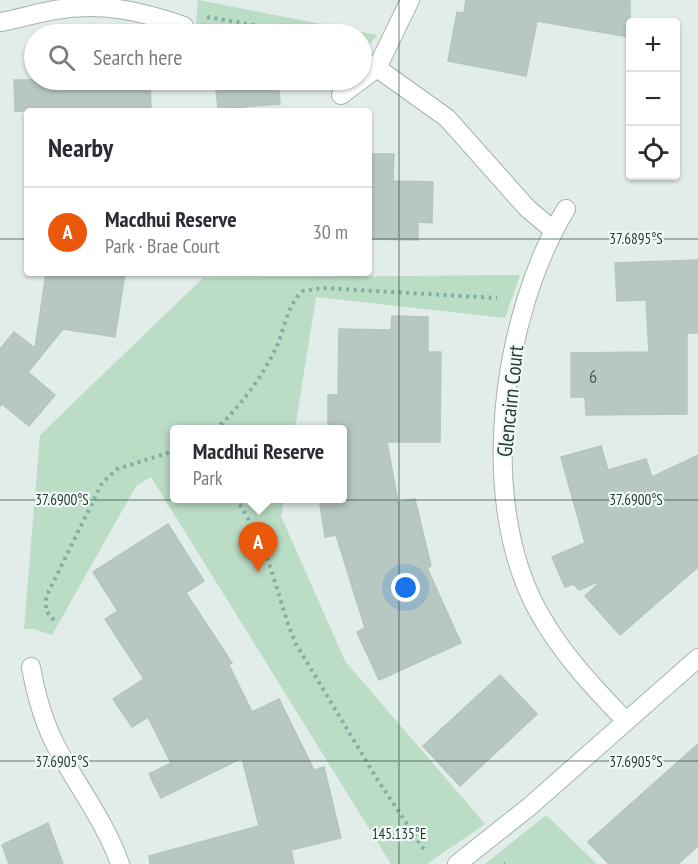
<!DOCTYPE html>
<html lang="en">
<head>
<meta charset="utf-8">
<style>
  body { margin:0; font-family:"PT Sans Narrow",sans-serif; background:#f7f7f7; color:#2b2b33 }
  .controls { position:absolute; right:18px; top:18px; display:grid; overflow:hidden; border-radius:6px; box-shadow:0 2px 4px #0004 }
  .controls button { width:54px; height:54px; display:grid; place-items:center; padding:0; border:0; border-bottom:2px solid #e1e1e2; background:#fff; color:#2b2b33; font:30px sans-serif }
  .you { position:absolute; left:406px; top:588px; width:21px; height:21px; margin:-15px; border:4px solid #fff; border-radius:50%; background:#1a73e8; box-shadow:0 0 0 9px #1a73e833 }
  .badge { display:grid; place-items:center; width:39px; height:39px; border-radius:50%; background:#ea580c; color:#fff; font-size:20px; font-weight:700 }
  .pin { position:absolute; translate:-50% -50px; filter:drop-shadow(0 2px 3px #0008) }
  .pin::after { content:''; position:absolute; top:32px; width:21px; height:18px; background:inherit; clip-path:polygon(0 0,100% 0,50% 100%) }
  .popup { position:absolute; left:170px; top:425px; width:177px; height:78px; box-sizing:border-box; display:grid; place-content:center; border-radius:6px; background:#fff; filter:drop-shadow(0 2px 4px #0005); font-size:20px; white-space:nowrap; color:#7c7c81 }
  .popup b { font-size:22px; color:#2b2b33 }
  .popup::after { content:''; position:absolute; left:50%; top:100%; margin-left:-12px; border:12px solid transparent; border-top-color:#fff }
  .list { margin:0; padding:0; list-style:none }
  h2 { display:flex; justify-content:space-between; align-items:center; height:78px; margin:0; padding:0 24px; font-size:26px }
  h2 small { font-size:20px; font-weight:400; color:#7c7c81 }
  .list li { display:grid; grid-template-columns:39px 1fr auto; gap:18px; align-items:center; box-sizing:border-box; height:90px; padding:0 24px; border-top:2px solid #e1e1e2 }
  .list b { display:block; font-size:22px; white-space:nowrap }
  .list p { margin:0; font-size:20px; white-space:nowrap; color:#7c7c81 }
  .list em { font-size:20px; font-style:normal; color:#7c7c81 }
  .icon { flex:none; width:33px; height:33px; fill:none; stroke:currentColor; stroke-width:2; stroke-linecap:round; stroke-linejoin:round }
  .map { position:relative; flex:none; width:698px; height:864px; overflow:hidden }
  .search { position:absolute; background:#fff; box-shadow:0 2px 4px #0004; left:24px; top:24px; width:348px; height:66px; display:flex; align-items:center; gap:15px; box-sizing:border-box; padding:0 21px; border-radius:33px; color:#7c7c81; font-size:22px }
  .panel { position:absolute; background:#fff; box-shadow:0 2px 4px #0004; left:24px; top:108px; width:348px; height:168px; border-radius:6px }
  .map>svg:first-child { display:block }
  .green { fill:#bbddc6 }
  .building { fill:#b7c7c1; stroke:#b4c6bf; stroke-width:1.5 }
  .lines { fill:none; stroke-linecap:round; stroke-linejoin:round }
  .minor-casing { stroke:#a5b4af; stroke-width:20 }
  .path { stroke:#82afa3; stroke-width:4; stroke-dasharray:3 4.5; stroke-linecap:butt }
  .minor { stroke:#fff; stroke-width:18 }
  .ticks { fill:none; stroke:#223d37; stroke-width:1.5; stroke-opacity:0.45 }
  .labels { text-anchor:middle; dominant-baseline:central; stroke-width:4.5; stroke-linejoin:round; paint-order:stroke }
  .number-label { font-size:18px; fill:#47605a }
  .street-label { font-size:21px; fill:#223d37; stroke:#f2f8f6 }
  .ticks-label { font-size:15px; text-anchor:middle; fill:#223d37; stroke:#f2f8f6; stroke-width:4.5; stroke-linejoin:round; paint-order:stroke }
</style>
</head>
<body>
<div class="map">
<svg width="698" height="864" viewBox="0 0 698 864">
  <rect width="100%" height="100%" fill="#e2ece8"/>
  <g class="green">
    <path d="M198,0L377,35L364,52L362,51V34H275L222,24H196Z"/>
    <path d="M520,275L505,318L316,297L295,429L174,430V498L284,499L281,516L345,661L485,824L427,864H391L151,477L136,486L52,635L34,629H24L40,435L203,278Z"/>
    <path d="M546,815L597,864H485Z"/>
  </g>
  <g class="building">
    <path d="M466,0H630V37L537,21L526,76L448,61L457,12L464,13Z"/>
    <path d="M14,80H150L151,111H15Z"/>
    <path d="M215,80H278L280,104L218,109Z"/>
    <path d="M369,154H394L393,181L433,182L432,223L418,222V240L369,239Z"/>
    <path d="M698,260V333H687V414L586,415L585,397H571V353L649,352L646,300L617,301L615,263Z"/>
    <path d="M46,273H125L115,337L63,329L28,372L55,395L29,426L2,404L0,406V349L14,332L35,348Z"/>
    <path d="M392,316L428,317V352H441L440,442H387L398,502L415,499L431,566L427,568L461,643L379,680L357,632L365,628L336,535L325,537L319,498H342V429H328V395H338L339,329L391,330Z"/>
    <path d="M601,446L608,470L646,459L652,477L698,455V567L620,635L585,596L602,580L579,590L574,584L565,587L552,557L585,543L561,457Z"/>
    <path d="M168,524L204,581L186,593L232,663L229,665L252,712L279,699L314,770L324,767L341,838L291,850L294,864H150L149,856L259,826L242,758L161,798L149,774L171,763L148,717L132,727L113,699L144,679L105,619L118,611L93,572Z"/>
    <path d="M500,675L537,714L460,786L423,746Z"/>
    <path d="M698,744V846L678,864H609L588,842Z"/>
    <path d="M48,823L63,864H9L2,845Z"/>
  </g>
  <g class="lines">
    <defs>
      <g id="minor">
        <path d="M0,22C19,19 36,13 55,10C101,2 141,11 184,26"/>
        <path d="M377,68L410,0"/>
        <path d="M341,95L377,68L447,118L527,208L553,230"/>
        <path d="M566,209C502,315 476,499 538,611C561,653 593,687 626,721"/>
        <path d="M31,667C36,695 43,721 56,746C77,786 105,821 120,864"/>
        <path d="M457,864L529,807L698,658"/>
      </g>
    </defs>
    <use href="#minor" class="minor-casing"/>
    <g class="path">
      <path d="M207,17L306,34"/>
      <path d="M215,430C240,407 260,380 275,350C284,332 287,304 303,291L323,288L497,298"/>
      <path d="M236,498L263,544L289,627L296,644L377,779L425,851"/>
      <path d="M54,620L46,611V597L102,483L117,469L174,451"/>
      <path d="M504,864H505"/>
    </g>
    <use href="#minor" class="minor"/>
  </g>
  <path class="ticks" d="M399,0V864M0,239H27M369,239H698M0,500H698M0,761H698"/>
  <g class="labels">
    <g class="number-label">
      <text x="593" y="376">6</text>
    </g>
    <g class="street-label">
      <text transform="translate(510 401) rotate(-84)">Glencairn Court</text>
    </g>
  </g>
  <g class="ticks-label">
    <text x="636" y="244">37.6895°S</text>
    <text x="62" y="505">37.6900°S</text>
    <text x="636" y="505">37.6900°S</text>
    <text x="62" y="767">37.6905°S</text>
    <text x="636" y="767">37.6905°S</text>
    <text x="399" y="839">145.135°E</text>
  </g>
</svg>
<div class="controls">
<button>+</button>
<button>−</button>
<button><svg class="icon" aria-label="locate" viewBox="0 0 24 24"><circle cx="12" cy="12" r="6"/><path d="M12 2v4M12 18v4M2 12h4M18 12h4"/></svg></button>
</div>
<div class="you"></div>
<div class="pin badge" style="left:258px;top:572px">A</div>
<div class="popup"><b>Macdhui Reserve</b>Park</div>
<div class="search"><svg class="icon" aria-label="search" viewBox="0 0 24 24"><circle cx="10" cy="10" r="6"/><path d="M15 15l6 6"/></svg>Search here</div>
<section class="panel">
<h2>Nearby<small></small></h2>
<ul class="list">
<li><span class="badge">A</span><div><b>Macdhui Reserve</b><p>Park · Brae Court</p></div><em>30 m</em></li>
</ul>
</section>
</div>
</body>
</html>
